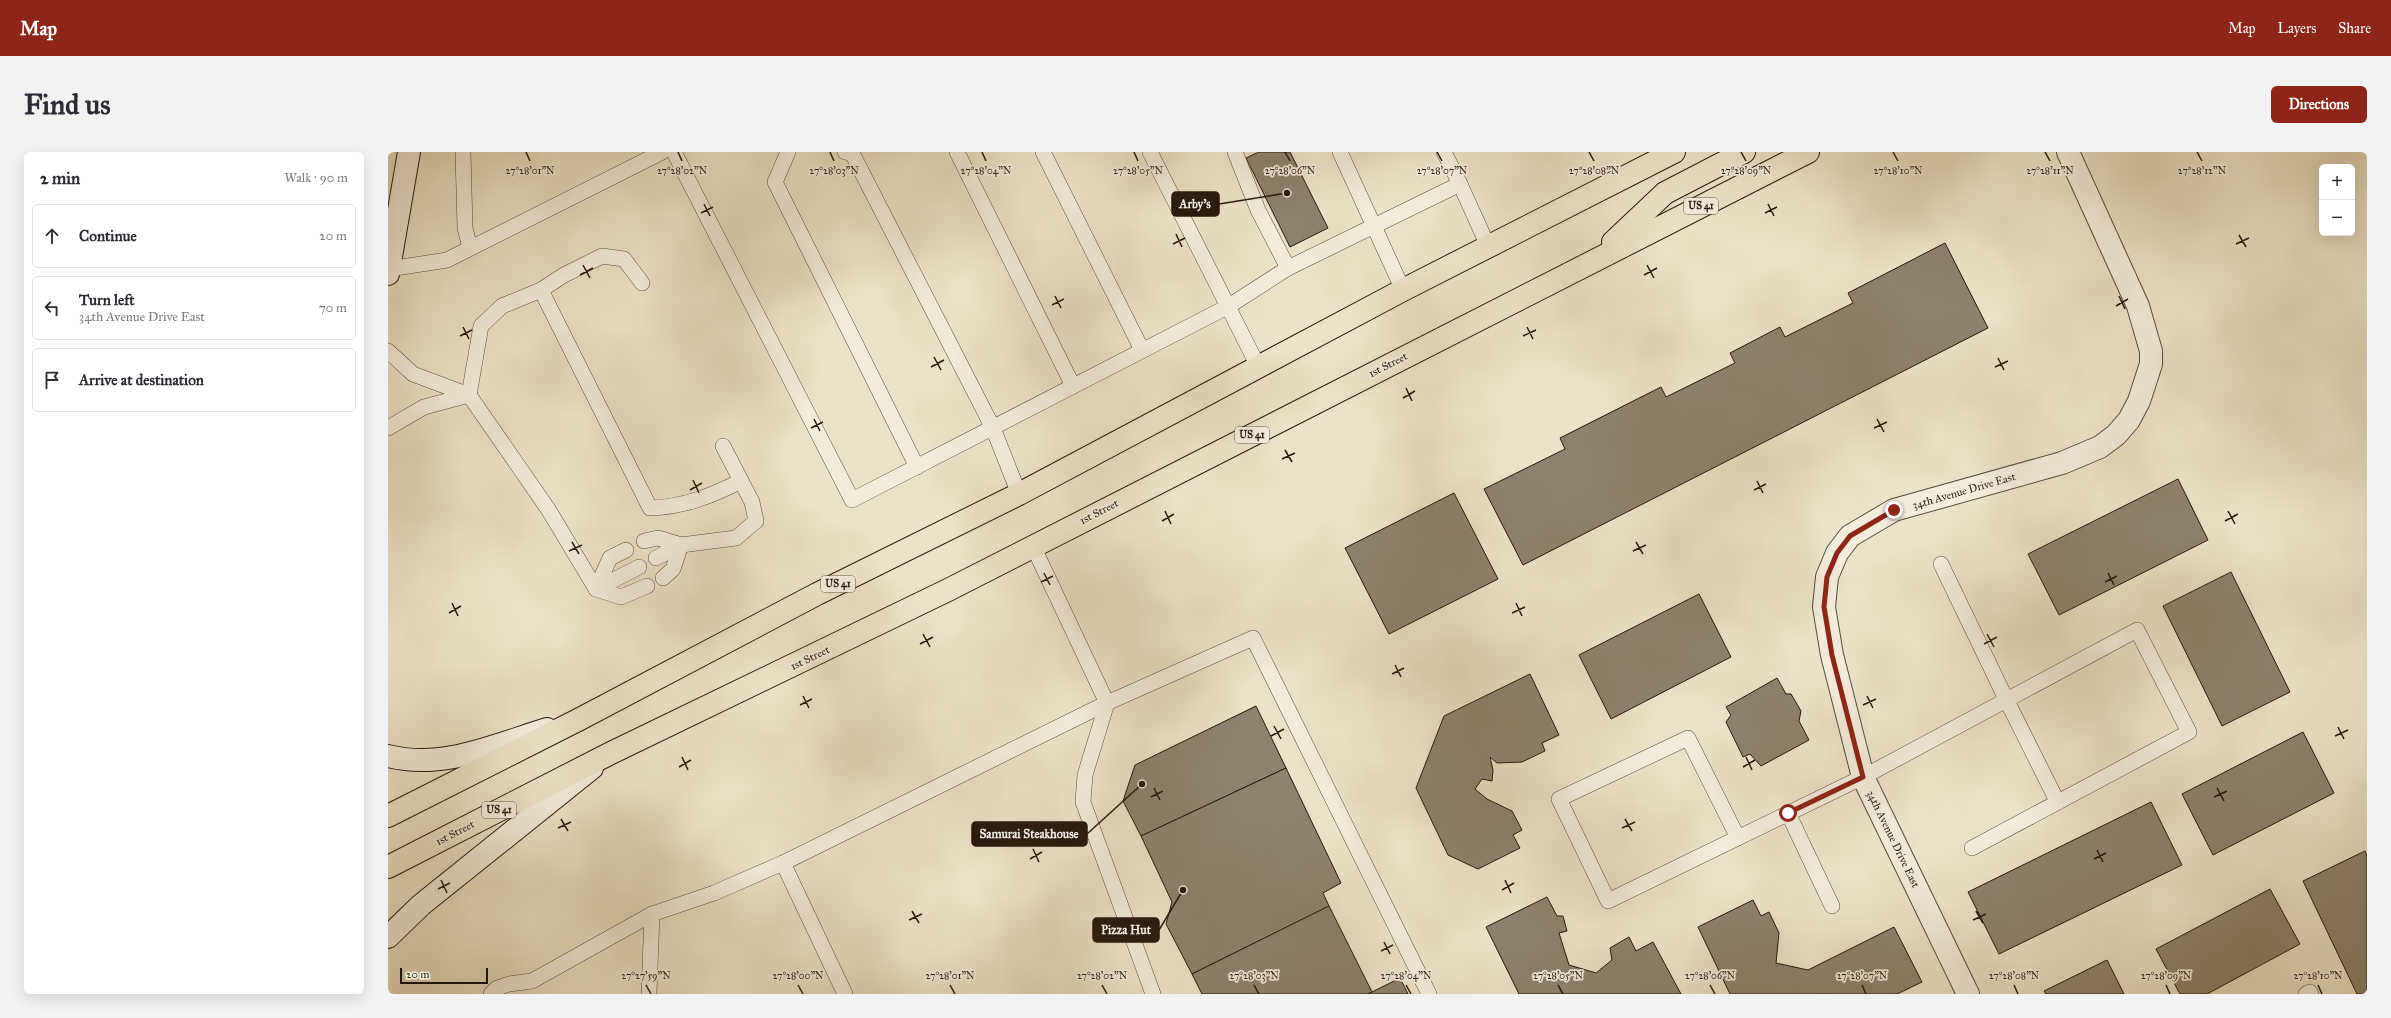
<!DOCTYPE html>
<html lang="en">
<head>
<meta charset="utf-8">
<style>
  body { margin:0; font-family:"IM FELL Great Primer",serif; background:#f2f2f3; color:#2b2b33 }
  .controls { position:absolute; right:12px; top:12px; display:grid; overflow:hidden; border-radius:6px; box-shadow:0 4px 16px #0002 }
  .controls button { width:36px; height:36px; display:grid; place-items:center; padding:0; border:0; border-bottom:1px solid #e1e1e2; background:#fff; color:#2b2b33; font:20px sans-serif }
  .scale { position:absolute; left:12px; bottom:10px; width:88px; box-sizing:border-box; padding-left:4px; border:2px solid #25190b; border-top:0; font-size:11px; line-height:14px; white-space:nowrap; color:#25190b; -webkit-text-stroke:3px #f2eddb; paint-order:stroke }
  .stop { position:absolute; width:12px; height:12px; margin:-9px; border:3px solid #8f2418; border-radius:50%; background:#fff }
  .stop.end { background:#8f2418; border-color:#fff; box-shadow:0 1px 4px #0008 }
  .list { margin:0; padding:0; list-style:none }
  h2 { display:flex; justify-content:space-between; align-items:center; height:52px; margin:0; padding:0 16px; font-size:17px }
  h2 small { font-size:13px; font-weight:400; color:#7c7c81 }
  .list li { display:grid; grid-template-columns:26px 1fr auto; gap:12px; align-items:center; box-sizing:border-box; height:64px; margin:0 8px 8px; padding:0 8px; border:1px solid #e1e1e2; border-radius:6px }
  .list b { display:block; font-size:15px; white-space:nowrap }
  .list p { margin:0; font-size:13px; white-space:nowrap; color:#7c7c81 }
  .list em { font-size:13px; font-style:normal; color:#7c7c81 }
  .icon { flex:none; width:22px; height:22px; fill:none; stroke:currentColor; stroke-width:2; stroke-linecap:round; stroke-linejoin:round }
  .map { position:relative; flex:none; width:1979px; height:842px; overflow:hidden; border-radius:6px }
  header { display:flex; align-items:center; gap:24px; box-sizing:border-box; height:56px; padding:0 20px; background:#8f2418; color:#fff }
  header strong { font-size:19px }
  nav { display:flex; gap:22px; margin-inline-start:auto; font-size:14px }
  .intro { display:flex; align-items:center; justify-content:space-between; box-sizing:border-box; height:96px; padding:0 24px }
  h1 { margin:0; font-size:28px }
  .button { padding:10px 18px; border-radius:6px; background:#8f2418; color:#fff; font-size:14px; font-weight:700 }
  main { display:flex; gap:24px; padding:0 24px }
  aside { flex:1; background:#fff; border-radius:6px; box-shadow:0 4px 16px #0002 }
  .map>svg:first-child { display:block }
  .building { fill:#8c826d; stroke:#25190b }
  .lines { fill:none; stroke-linecap:round; stroke-linejoin:round }
  .lane-casing { stroke:#564c3a; stroke-width:16 }
  .street-casing { stroke:#564c3a; stroke-width:24 }
  .secondary-casing { stroke:#25190b; stroke-width:24 }
  .primary-casing { stroke:#25190b; stroke-width:24 }
  .lane { stroke:#f2eddb; stroke-width:15 }
  .street { stroke:#f2eddb; stroke-width:22 }
  .secondary { stroke:#f2eddb; stroke-width:22 }
  .primary { stroke:#ebe3c7; stroke-width:22 }
  .route { stroke:#8f2418; stroke-width:5 }
  .ticks { fill:none; stroke:#25190b; stroke-width:1.5 }
  .labels { text-anchor:middle; dominant-baseline:central; stroke-width:3.5; stroke-linejoin:round; paint-order:stroke }
  .shield { fill:#f2eddb; stroke:#625949; stroke-width:1 }
  .shield-label { font-size:10px; font-weight:bold; fill:#25190b }
  .street-label { font-size:11px; fill:#25190b; stroke:#f2eddb }
  .ticks-label { font-size:10px; text-anchor:middle; fill:#25190b; stroke:#f2eddb; stroke-width:3.5; stroke-linejoin:round; paint-order:stroke }
  .leader { fill:none; stroke:#25190b; stroke-width:1.5 }
  .callout-dot { fill:#25190b; stroke:#f2eddb; stroke-width:1.5 }
  .callout { fill:#25190b; stroke:#25190b; stroke-width:1.5 }
  .callout-label { font-size:12px; text-anchor:middle; font-weight:bold; fill:#fff }
</style>
</head>
<body>
<header>
<strong>Map</strong>
<nav><a>Map</a><a>Layers</a><a>Share</a></nav>
</header>
<div class="intro"><h1>Find us</h1><a class="button">Directions</a></div>
<main>
<aside>
<h2>2 min<small>Walk · 90 m</small></h2>
<ul class="list">
<li><svg class="icon" aria-label="ahead" viewBox="0 0 24 24"><path d="M12 20V5M6 11l6-6 6 6"/></svg><div><b>Continue</b></div><em>20 m</em></li>
<li><svg class="icon" aria-label="left" viewBox="0 0 24 24"><path d="M17 20v-9H6M10 6l-5 5 5 5"/></svg><div><b>Turn left</b><p>34th Avenue Drive East</p></div><em>70 m</em></li>
<li><svg class="icon" aria-label="arrive" viewBox="0 0 24 24"><path d="M6 21V4h12l-3 4 3 4H6"/></svg><div><b>Arrive at destination</b></div></li>
</ul>
</aside>
<div class="map">
<svg width="1979" height="842" viewBox="0 0 1979 842">
  <rect width="100%" height="100%" fill="#ebe3c7"/>
  <filter id="stains"><feTurbulence type="fractalNoise" baseFrequency=".005" numOctaves="4"/><feColorMatrix values="0 0 0 0 .2 0 0 0 0 .09 0 0 0 0 .02 0 0 0 .5 -.17"/></filter>
  <radialGradient id="worn" r=".72"><stop offset=".6" stop-color="#630" stop-opacity="0"/><stop offset="1" stop-color="#630" stop-opacity=".3"/></radialGradient>
  <g class="building">
    <path d="M871,0H902L940,76L902,95L858,6Z"/>
    <path d="M1557,91L1600,176L1135,413L1096,337L1177,297L1172,286L1273,235L1278,245L1347,211L1342,201L1392,175L1397,185L1465,151L1460,141Z"/>
    <path d="M1790,327L1820,388L1671,463L1640,402Z"/>
    <path d="M1066,341L1110,427L1001,482L957,396Z"/>
    <path d="M1843,420L1902,540L1834,574L1775,454Z"/>
    <path d="M1311,442L1343,505L1223,567L1191,503Z"/>
    <path d="M1142,522L1171,583L1154,591L1157,599L1134,610L1109,611L1102,605L1105,618L1104,629L1094,627L1087,637L1099,647L1124,659L1134,678L1125,683L1132,696L1090,717L1060,703L1028,636L1056,564Z"/>
    <path d="M1389,526L1398,542H1403L1413,559L1411,569L1421,588L1373,614L1362,602L1355,605L1338,570L1343,563L1338,555Z"/>
    <path d="M868,554L898,616L753,684L735,649L747,613Z"/>
    <path d="M1915,580L1946,641L1825,703L1794,642Z"/>
    <path d="M898,616L953,731L935,741L941,754L804,822L778,772L784,750L753,684Z"/>
    <path d="M1763,650L1794,713L1611,802L1580,740Z"/>
    <path d="M1977,699L1979,704V842H1969L1915,729Z"/>
    <path d="M1882,737L1912,792L1819,842H1792L1768,797Z"/>
    <path d="M1159,745L1169,764H1175L1179,779L1171,781L1181,813L1208,821L1224,808L1222,796L1241,785L1248,799L1265,790L1293,842H1131L1098,775Z"/>
    <path d="M1365,748L1373,764L1381,760L1391,781L1388,811L1420,818L1506,775L1534,830L1509,842H1342L1310,775Z"/>
    <path d="M941,754L984,840L980,842H814L804,822Z"/>
    <path d="M1719,808L1736,842H1658L1656,839Z"/>
    <path d="M1012,826L1020,842H980Z"/>
  </g>
  <g class="lines">
    <defs>
      <g id="lane">
        <path d="M75,0L77,76L82,96"/>
        <path d="M286,0L464,348L841,154L900,116L1072,32L1056,0"/>
        <path d="M400,0L387,30L529,315"/>
        <path d="M457,0L464,1L605,276L631,342"/>
        <path d="M569,0L685,234"/>
        <path d="M655,0L754,198"/>
        <path d="M762,0L871,216"/>
        <path d="M847,0L870,58L900,116"/>
        <path d="M952,0L1015,138"/>
        <path d="M1072,32L1100,94"/>
        <path d="M1,117L59,108L274,0"/>
        <path d="M153,138L262,356C296,355 323,344 353,329"/>
        <path d="M0,199L25,222L81,243L160,357L208,437L233,445L259,434"/>
        <path d="M81,243L93,174L114,154L153,138L176,123L214,104L236,107L254,131"/>
        <path d="M0,276L36,255L81,243"/>
        <path d="M256,389L270,386L293,393"/>
        <path d="M268,406L293,393L348,386L368,369L364,350L335,294"/>
        <path d="M1553,412L1618,547L1669,649"/>
        <path d="M275,426L285,417L293,393"/>
        <path d="M208,437L222,406L238,398"/>
        <path d="M208,437L251,415"/>
        <path d="M1400,661L1444,754"/>
        <path d="M1350,686L1300,586L1171,647L1220,749L1475,625L1749,478L1801,580L1584,696"/>
        <path d="M395,711L457,842"/>
        <path d="M103,842L109,836L121,832L144,829L264,762L326,741L395,711L719,551L645,394"/>
        <path d="M261,842L264,762"/>
        <path d="M765,842L695,650L697,623L719,551L865,486L1041,842"/>
        <path d="M1918,842L1922,840L1923,842"/>
      </g>
      <path id="street" d="M1580,842L1475,625L1444,503L1436,455L1439,425L1449,401L1462,384L1506,358L1674,311L1712,295L1728,283L1741,268L1751,249L1763,212V199L1750,154L1680,0"/>
      <g id="secondary">
        <path d="M0,122L21,0"/>
        <path d="M0,604C54,618 107,593 159,577"/>
        <path d="M0,785L33,753L204,616"/>
      </g>
      <g id="primary">
        <path d="M1225,90L1277,41L1356,0"/>
        <path d="M0,664L190,568L429,442L631,342L1015,138L1286,0"/>
        <path d="M0,715L223,601L560,438L1420,0"/>
      </g>
    </defs>
    <use href="#lane" class="lane-casing"/>
    <use href="#street" class="street-casing"/>
    <use href="#secondary" class="secondary-casing"/>
    <use href="#primary" class="primary-casing"/>
    <use href="#lane" class="lane"/>
    <use href="#street" class="street"/>
    <use href="#secondary" class="secondary"/>
    <use href="#primary" class="primary"/>
  </g>
  <g class="lines">
    <path class="route" d="M1400,661L1475,625L1444,503L1436,455L1439,425L1449,401L1462,384L1506,358"/>
  </g>
  <path class="ticks" d="M138,0L142,9M290,0L294,9M442,0L446,9M594,0L598,9M746,0L750,9M897,0L902,9M1049,0L1054,9M1201,0L1206,9M1353,0L1358,9M1505,0L1510,9M1657,0L1662,9M1809,0L1814,9M316,52L322,64M1380,52L1386,64M313,61L325,55M1377,61L1389,55M788,82L794,95M1851,83L1858,95M785,92L797,86M1848,92L1861,86M195,113L202,126M1259,113L1266,126M192,123L205,116M1256,123L1269,116M667,144L673,156M1731,144L1737,157M664,153L676,147M1728,154L1740,147M75,175L81,187M1139,175L1145,187M72,184L84,178M1135,184L1148,178M546,205L553,218M1610,206L1616,218M543,215L556,208M1607,215L1620,209M1018,236L1024,249M1015,246L1027,239M426,267L432,279M1489,267L1496,280M423,276L435,270M1486,276L1499,270M897,298L904,310M894,307L907,301M305,328L311,341M1369,329L1375,341M302,338L314,331M1366,338L1378,332M777,359L783,372M1840,359L1847,372M774,369L786,362M1837,369L1850,362M184,390L191,402M1248,390L1255,402M181,399L194,393M1245,399L1258,393M656,421L662,433M1720,421L1726,433M653,430L665,424M1717,430L1729,424M64,451L70,464M1128,451L1134,464M61,461L73,454M1124,461L1137,455M535,482L542,495M1599,482L1606,495M532,492L545,485M1596,492L1609,485M1007,513L1013,525M1004,522L1016,516M415,544L421,556M1479,544L1485,556M412,553L424,547M1475,553L1488,547M886,574L893,587M1950,575L1956,587M883,584L896,577M1947,584L1960,578M294,605L300,618M1358,605L1364,618M291,615L303,608M1355,615L1367,608M766,636L772,648M1829,636L1836,649M763,645L775,639M1826,645L1839,639M173,667L180,679M1237,667L1244,679M170,676L183,670M1234,676L1247,670M645,697L651,710M1709,698L1715,710M642,707L654,700M1706,707L1718,701M53,728L59,741M1117,728L1123,741M50,737L62,731M1114,738L1126,731M524,759L531,771M1588,759L1595,771M521,768L534,762M1585,768L1598,762M996,790L1002,802M993,799L1005,793M258,833L263,842M410,833L415,842M562,833L567,842M714,833L719,842M866,833L871,842M1018,833L1023,842M1170,833L1175,842M1322,833L1327,842M1474,833L1478,842M1626,833L1630,842M1778,833L1782,842M1930,833L1934,842"/>
  <g class="labels">
    <g class="shield">
      <rect x="1296" y="46" width="34" height="16" rx="3"/>
      <rect x="847" y="275" width="34" height="16" rx="3"/>
      <rect x="433" y="424" width="34" height="16" rx="3"/>
      <rect x="94" y="650" width="34" height="16" rx="3"/>
    </g>
    <g class="shield-label">
      <text x="1313" y="54">US 41</text>
      <text x="864" y="283">US 41</text>
      <text x="450" y="432">US 41</text>
      <text x="111" y="658">US 41</text>
    </g>
    <g class="street-label">
      <text transform="translate(1000 213) rotate(-27)">1st Street</text>
      <text transform="translate(1576 339) rotate(-16)">34th Avenue Drive East</text>
      <text transform="translate(711 360) rotate(-27)">1st Street</text>
      <text transform="translate(422 506) rotate(-26)">1st Street</text>
      <text transform="translate(67 681) rotate(-27)">1st Street</text>
      <text transform="translate(1505 687) rotate(64)">34th Avenue Drive East</text>
    </g>
  </g>
  <g class="ticks-label">
    <text x="142" y="22">27°28'01"N</text>
    <text x="294" y="22">27°28'02"N</text>
    <text x="446" y="22">27°28'03"N</text>
    <text x="598" y="22">27°28'04"N</text>
    <text x="750" y="22">27°28'05"N</text>
    <text x="902" y="22">27°28'06"N</text>
    <text x="1054" y="22">27°28'07"N</text>
    <text x="1206" y="22">27°28'08"N</text>
    <text x="1358" y="22">27°28'09"N</text>
    <text x="1510" y="22">27°28'10"N</text>
    <text x="1662" y="22">27°28'11"N</text>
    <text x="1814" y="22">27°28'12"N</text>
    <text x="258" y="827">27°27'59"N</text>
    <text x="410" y="827">27°28'00"N</text>
    <text x="562" y="827">27°28'01"N</text>
    <text x="714" y="827">27°28'02"N</text>
    <text x="866" y="827">27°28'03"N</text>
    <text x="1018" y="827">27°28'04"N</text>
    <text x="1170" y="827">27°28'05"N</text>
    <text x="1322" y="827">27°28'06"N</text>
    <text x="1474" y="827">27°28'07"N</text>
    <text x="1626" y="827">27°28'08"N</text>
    <text x="1778" y="827">27°28'09"N</text>
    <text x="1930" y="827">27°28'10"N</text>
  </g>
  <path class="leader" d="M899 41L831 52M754 632L699 682M795 738L771 778"/>
  <g class="callout-dot">
    <circle cx="899" cy="41" r="4"/>
    <circle cx="754" cy="632" r="4"/>
    <circle cx="795" cy="738" r="4"/>
  </g>
  <g class="callout">
    <rect x="784" y="40" width="47" height="24" rx="4"/>
    <rect x="584" y="670" width="115" height="24" rx="4"/>
    <rect x="705" y="766" width="66" height="24" rx="4"/>
  </g>
  <g class="callout-label">
    <text x="807" y="56">Arby's</text>
    <text x="641" y="686">Samurai Steakhouse</text>
    <text x="738" y="782">Pizza Hut</text>
  </g>
  <rect width="100%" height="100%" filter="url(#stains)"/>
  <rect width="100%" height="100%" fill="url(#worn)"/>
</svg>
<div class="controls">
<button>+</button>
<button>−</button>
</div>
<div class="scale">20 m</div>
<div class="stop" style="left:1400px;top:661px"></div>
<div class="stop end" style="left:1506px;top:358px"></div>
</div>
</main>
</body>
</html>
